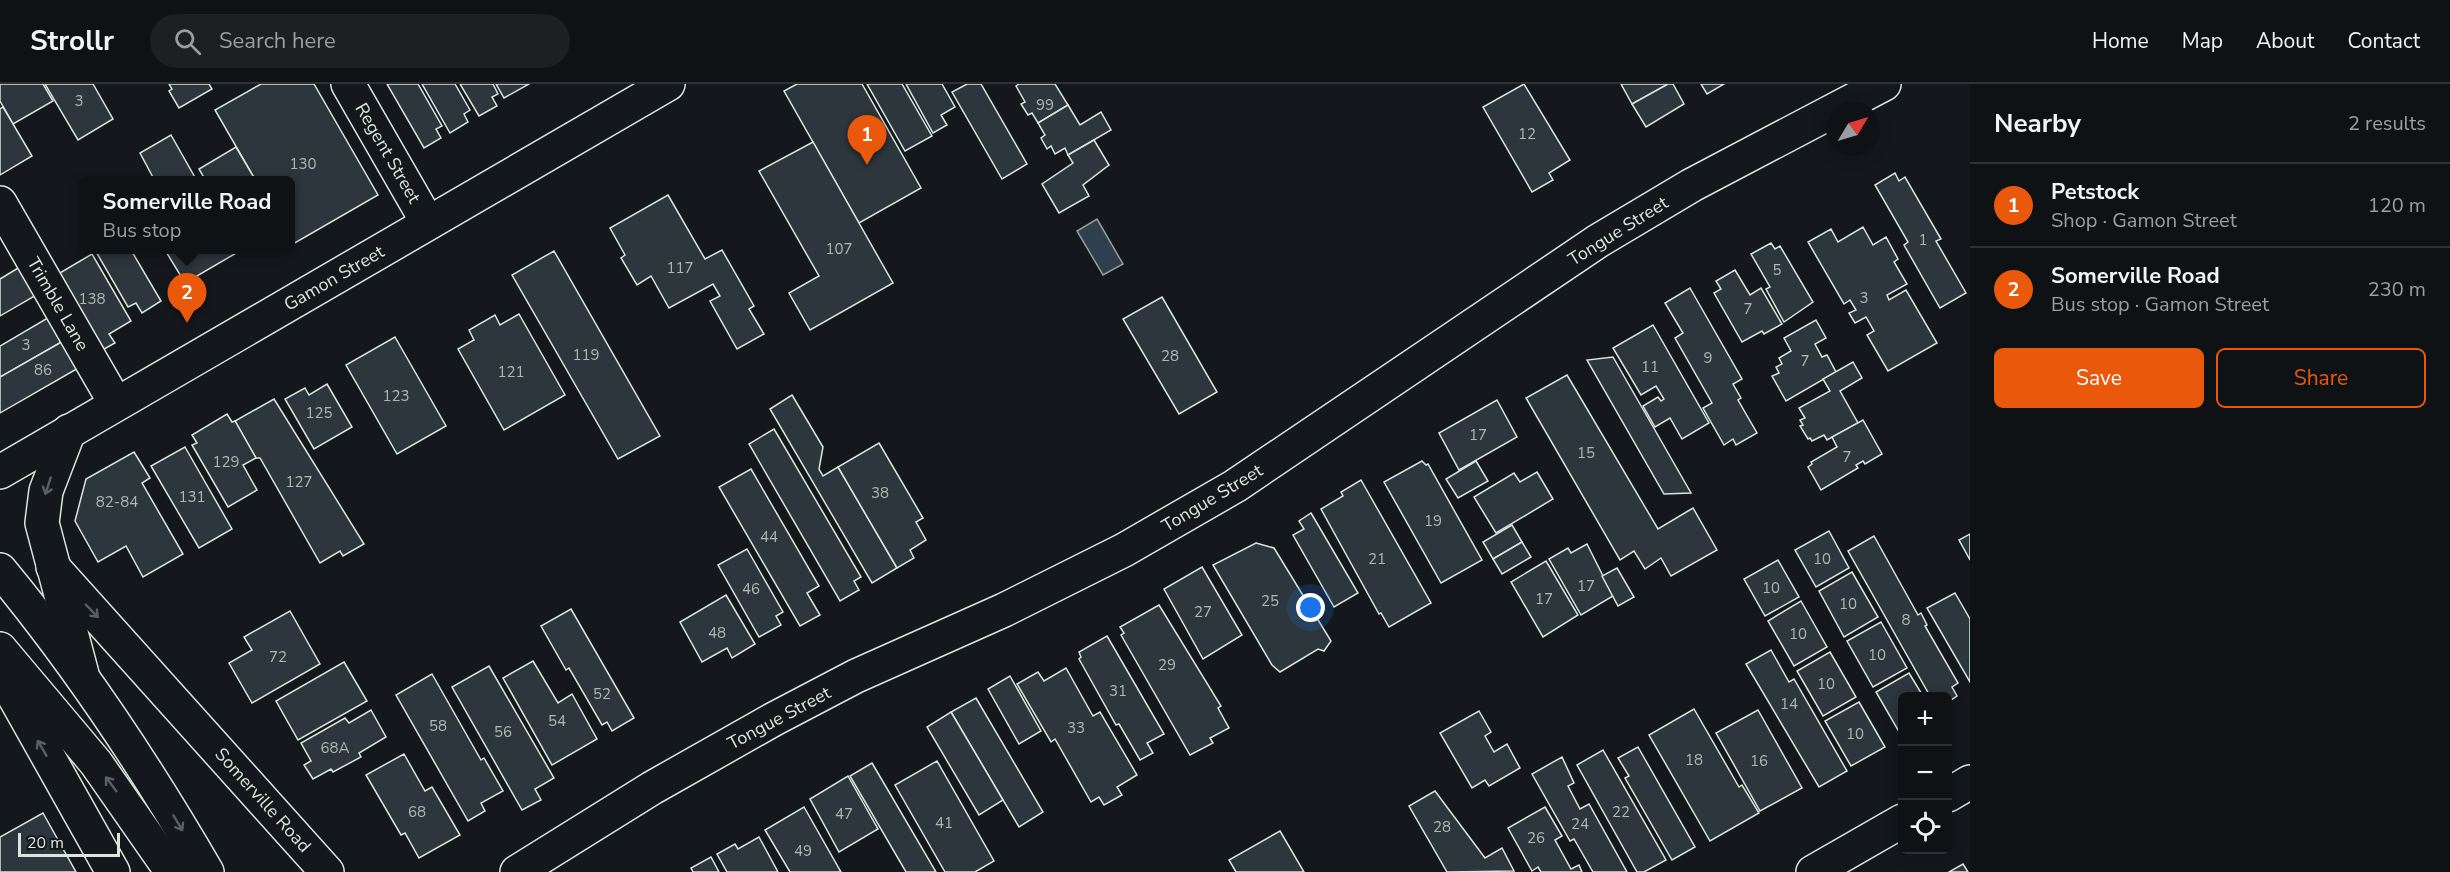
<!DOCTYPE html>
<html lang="en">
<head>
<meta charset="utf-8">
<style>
  body { margin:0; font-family:"Nunito Sans",sans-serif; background:#1d2022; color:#f1f3f6 }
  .controls { position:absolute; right:18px; bottom:18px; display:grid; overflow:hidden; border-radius:9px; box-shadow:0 3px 15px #0003 }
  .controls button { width:54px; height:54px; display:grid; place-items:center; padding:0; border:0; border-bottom:2px solid #2f3234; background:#0f1215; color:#f1f3f6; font:30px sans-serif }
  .compass { position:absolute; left:1826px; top:18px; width:54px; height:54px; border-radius:50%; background:#0f1215; box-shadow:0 3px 15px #0003; rotate:52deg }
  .scale { position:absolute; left:18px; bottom:15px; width:102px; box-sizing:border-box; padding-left:6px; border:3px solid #d8e6dc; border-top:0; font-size:16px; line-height:21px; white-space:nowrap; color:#d8e6dc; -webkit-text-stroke:4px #14181c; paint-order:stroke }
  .you { position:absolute; left:1311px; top:524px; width:21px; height:21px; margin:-15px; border:4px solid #fff; border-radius:50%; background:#1a73e8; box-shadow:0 0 0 9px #1a73e833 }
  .badge { display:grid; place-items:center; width:39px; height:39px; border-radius:50%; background:#ea580c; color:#fff; font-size:20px; font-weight:700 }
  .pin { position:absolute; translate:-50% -50px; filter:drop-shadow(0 2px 3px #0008) }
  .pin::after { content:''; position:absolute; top:32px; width:21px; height:18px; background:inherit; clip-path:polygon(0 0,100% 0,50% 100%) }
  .popup { position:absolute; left:79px; top:92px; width:216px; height:78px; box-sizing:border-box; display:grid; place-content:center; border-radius:9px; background:#0f1215; filter:drop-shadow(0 2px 4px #0005); font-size:20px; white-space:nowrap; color:#9b9ea0 }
  .popup b { font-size:22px; color:#f1f3f6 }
  .popup::after { content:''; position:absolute; left:50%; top:100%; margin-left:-12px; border:12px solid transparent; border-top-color:#0f1215 }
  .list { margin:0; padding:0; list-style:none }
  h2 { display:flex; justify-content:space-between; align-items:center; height:78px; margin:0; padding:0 24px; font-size:26px }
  h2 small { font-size:20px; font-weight:400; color:#9b9ea0 }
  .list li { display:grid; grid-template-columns:39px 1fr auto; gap:18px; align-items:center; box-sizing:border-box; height:84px; padding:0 24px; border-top:2px solid #2f3234 }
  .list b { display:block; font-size:22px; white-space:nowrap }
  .list p { margin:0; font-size:20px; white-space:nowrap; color:#9b9ea0 }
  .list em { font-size:20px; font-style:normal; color:#9b9ea0 }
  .actions { display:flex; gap:12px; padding:18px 24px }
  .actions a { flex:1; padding:14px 0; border:2px solid #ea580c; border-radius:9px; text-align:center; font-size:21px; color:#ea580c }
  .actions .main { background:#ea580c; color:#fff }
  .icon { flex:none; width:33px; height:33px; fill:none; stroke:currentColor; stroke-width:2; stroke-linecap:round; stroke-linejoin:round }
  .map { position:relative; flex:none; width:1970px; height:788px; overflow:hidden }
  header { display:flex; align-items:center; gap:36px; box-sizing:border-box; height:84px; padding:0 30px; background:#0f1215; border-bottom:2px solid #2f3234 }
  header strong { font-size:28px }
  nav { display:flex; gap:33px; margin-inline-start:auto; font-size:21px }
  .search { width:420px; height:54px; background:#1d2022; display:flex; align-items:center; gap:15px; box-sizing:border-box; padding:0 21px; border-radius:33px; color:#9b9ea0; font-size:22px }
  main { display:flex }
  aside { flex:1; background:#0f1215 }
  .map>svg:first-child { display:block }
  .water { fill:#2f3f4d; stroke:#939e99; stroke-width:1.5 }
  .building { fill:#2c363c; stroke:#d8e6dc; stroke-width:1.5 }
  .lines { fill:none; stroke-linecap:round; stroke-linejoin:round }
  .minor-casing { stroke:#d8e6dc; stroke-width:36 }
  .major-casing { stroke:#d8e6dc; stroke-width:36 }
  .minor { stroke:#14181c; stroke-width:33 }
  .major { stroke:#14181c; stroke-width:33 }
  .oneway { stroke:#59605f }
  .labels { text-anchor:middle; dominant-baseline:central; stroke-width:4.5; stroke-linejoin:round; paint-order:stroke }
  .number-label { font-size:15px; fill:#adbab4 }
  .street-label { font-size:18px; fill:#d8e6dc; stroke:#14181c }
</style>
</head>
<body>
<header>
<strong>Strollr</strong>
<div class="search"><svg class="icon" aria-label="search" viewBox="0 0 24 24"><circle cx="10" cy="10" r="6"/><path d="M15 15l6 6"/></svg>Search here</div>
<nav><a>Home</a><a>Map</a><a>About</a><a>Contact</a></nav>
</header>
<main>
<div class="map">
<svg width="1970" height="788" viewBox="0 0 1970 788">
  <rect width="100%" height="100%" fill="#14181c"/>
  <path class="water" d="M1097,135L1123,180L1103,191L1077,147Z"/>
  <g class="building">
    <path d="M0,0H43L53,17L13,40L0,17Z"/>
    <path d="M45,0H93L113,35L78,56Z"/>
    <path d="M169,0H209L212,5L179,24L169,7L172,5Z"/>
    <path d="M261,0H314L378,111L293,160L290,97H256L215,26Z"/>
    <path d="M387,0H418L442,42L436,45L441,54L424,64Z"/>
    <path d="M422,0H455L470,26L464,30L468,38L450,49Z"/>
    <path d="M460,0H493L498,10L492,13L497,22L479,32Z"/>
    <path d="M496,0H529L504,14Z"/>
    <path d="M797,0H862L921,104L859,139L784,7Z"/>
    <path d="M867,0H902L932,52L905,67Z"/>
    <path d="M906,0H942L955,23L941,31L947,41L933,49Z"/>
    <path d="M967,0H981L1027,80L1002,95L952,8Z"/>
    <path d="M1019,0H1055L1068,21L1038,39L1032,29L1028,31L1021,20L1025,18L1016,2Z"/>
    <path d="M1524,0L1570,76L1549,89L1553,96L1532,108L1483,23Z"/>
    <path d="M1621,0H1668L1632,20Z"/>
    <path d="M1668,0H1673L1684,20L1646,43L1632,20Z"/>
    <path d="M1701,0H1724L1707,10Z"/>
    <path d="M1068,21L1080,41L1101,28L1111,46L1068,71L1065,64L1055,70L1051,62L1047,65L1041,54L1045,51L1038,39Z"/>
    <path d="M3,23L32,72L0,91V25Z"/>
    <path d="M171,51L197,97H155L140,69Z"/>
    <path d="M1094,56L1109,81L1083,101L1089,112L1059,129L1042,100L1073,79L1068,71Z"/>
    <path d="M813,58L893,199L810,246L789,209L819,192L759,87Z"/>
    <path d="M236,63L256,97H206L199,85Z"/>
    <path d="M1895,89L1899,97L1905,93L1941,155L1936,157L1966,209L1940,224L1904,161L1908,158L1875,101Z"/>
    <path d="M668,111L705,175L722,166L754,222L749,225L764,250L737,265L710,217L720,212L713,200L669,224L651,192L637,201L621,174L625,171L610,144Z"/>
    <path d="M1863,143L1873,161L1886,153L1898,175L1894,178L1907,200L1887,211L1889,216L1906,206L1937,259L1888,287L1867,251L1874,247L1866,233L1855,239L1849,229L1856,226L1850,216L1844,220L1808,158L1831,145L1838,158Z"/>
    <path d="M1771,159L1775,165L1780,162L1813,218L1784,238L1766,205L1770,203L1751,170Z"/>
    <path d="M95,166H131L161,217L142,229L136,219L128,223Z"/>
    <path d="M165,166H237L238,168L185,199Z"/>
    <path d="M554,167L660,352L618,375L512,191Z"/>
    <path d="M92,170L131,237L109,250L115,259L97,269L53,193Z"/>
    <path d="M28,178L45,206L0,232V195Z"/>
    <path d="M1735,186L1750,211L1761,204L1782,240L1764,250L1762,247L1742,258L1714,209L1721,205L1716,197Z"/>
    <path d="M1690,204L1742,295L1733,300L1741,314L1738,316L1757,349L1736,361L1733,355L1724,361L1703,324L1712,319L1675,254L1683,249L1665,219Z"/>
    <path d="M1162,213L1217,308L1179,330L1123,235Z"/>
    <path d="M519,230L565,311L504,346L458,265L474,256L469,246L495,231L500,241Z"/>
    <path d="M51,232L65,256L0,293V262Z"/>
    <path d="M1816,236L1826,254L1815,260L1822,273L1827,271L1836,288L1786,317L1772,292L1779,289L1776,283L1782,280L1779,274L1791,267L1784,254Z"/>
    <path d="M1653,241L1709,339L1682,355L1670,334L1655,343L1643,322L1658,313L1661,317L1664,315L1656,302L1641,311L1613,264Z"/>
    <path d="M395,253L446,342L397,370L346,281Z"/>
    <path d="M65,256L87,279L0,329V293Z"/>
    <path d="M1613,273L1691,409L1664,410L1587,276Z"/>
    <path d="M1853,278L1862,294L1840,307L1858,339L1827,356L1824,351L1812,357L1810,354L1808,355L1800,342L1803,341L1800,336L1805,334L1799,324L1830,307L1823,295Z"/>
    <path d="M1567,291L1658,445L1693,424L1717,466L1671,492L1661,474L1645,485L1634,467L1620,476L1526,314Z"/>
    <path d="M327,300L352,343L314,365L285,315L305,304L309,311Z"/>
    <path d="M792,311L823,363L819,385L823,392L838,383L897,484L872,499L770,325Z"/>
    <path d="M274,315L364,460L343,472L340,467L320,479L260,374H256L235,337Z"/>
    <path d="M1497,316L1517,353L1459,386L1439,349Z"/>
    <path d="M227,330L232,338L235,337L256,374L243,381L257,406L228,423L192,361L197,359L192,351Z"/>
    <path d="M1863,336L1882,370L1865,380L1863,377L1856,381L1858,384L1821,406L1808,383L1812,380L1811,378L1837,363L1832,353Z"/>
    <path d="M774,345L861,493L854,497L859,506L840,517L749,360Z"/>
    <path d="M879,359L923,434L916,438L926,456L910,466L914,474L897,484L838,383Z"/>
    <path d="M185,363L232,445L199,464L151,382Z"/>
    <path d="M134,368L150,394L142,399L183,470L143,493L126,462L98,478L75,437L86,395Z"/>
    <path d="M1422,377L1426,381L1428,380L1482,476L1441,499L1384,398Z"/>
    <path d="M1476,377L1488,397L1458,414L1446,395Z"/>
    <path d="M751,385L819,502L807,509L820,531L800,542L719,403Z"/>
    <path d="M1537,388L1553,415L1496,449L1474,413L1514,389L1520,398Z"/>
    <path d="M1361,396L1431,519L1389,543L1381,529L1379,530L1321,425L1343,412L1341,408Z"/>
    <path d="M1311,429L1358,509L1334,523L1293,451L1304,445L1299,437Z"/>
    <path d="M1512,441L1522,458L1493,475L1483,458Z"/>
    <path d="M1829,447L1849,484L1816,503L1795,466Z"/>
    <path d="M1970,450V476L1959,456Z"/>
    <path d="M1874,452L1918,531L1921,529L1927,541L1925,542L1958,599L1952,603L1957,612L1948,618V612H1930L1848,467Z"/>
    <path d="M1522,458L1531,473L1502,490L1493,475Z"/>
    <path d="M1256,459L1274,464L1331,557L1324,567L1318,565L1280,588L1272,581L1213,481Z"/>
    <path d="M1587,460L1613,512L1581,531L1549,475L1568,464L1571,469Z"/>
    <path d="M747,465L783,528L776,532L781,541L759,553L718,481Z"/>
    <path d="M1778,476L1799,513L1765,532L1744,495Z"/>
    <path d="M1546,477L1578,531L1543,553L1511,498Z"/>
    <path d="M1202,483L1242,551L1203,575L1164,505Z"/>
    <path d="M1617,484L1634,513L1618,522L1602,492Z"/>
    <path d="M1852,488L1878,533L1844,553L1819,507Z"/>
    <path d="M1955,509L1970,535V598L1927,524Z"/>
    <path d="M726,511L755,560L732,574L727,564L702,578L680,538Z"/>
    <path d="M1801,517L1827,563L1794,582L1768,537Z"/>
    <path d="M1159,521L1221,622L1218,624L1229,644L1210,654L1213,659L1190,671L1121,551L1124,549L1120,543Z"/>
    <path d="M571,525L634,634L612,647L607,638L602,641L569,584L566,586L541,542Z"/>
    <path d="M290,527L320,580L252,619L229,579L252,566L244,553Z"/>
    <path d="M1881,538L1907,584L1873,603L1847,557Z"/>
    <path d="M1107,552L1164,650L1147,659L1153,669L1140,676L1119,640L1116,641L1079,575L1081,573L1079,568Z"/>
    <path d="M1771,566L1789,598L1794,595L1847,687L1819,703L1746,580Z"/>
    <path d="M1830,568L1856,613L1823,632L1797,587Z"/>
    <path d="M533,577L558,619L572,610L597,655L552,681L503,594Z"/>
    <path d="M344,578L367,617L298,656L276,617Z"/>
    <path d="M489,582L554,694L535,705L541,716L522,726L452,603Z"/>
    <path d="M1066,584L1093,632L1100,628L1137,691L1117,703L1122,711L1104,721L1099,713L1091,718L1055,655L1051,658L1017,600L1038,588L1044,597Z"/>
    <path d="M1909,589L1923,612H1902V653L1876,608Z"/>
    <path d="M432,590L481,676L484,674L503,707L481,719L485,727L468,737L396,611Z"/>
    <path d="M1010,592L1041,647L1019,660L988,605Z"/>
    <path d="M976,614L1043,728L1019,743L951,628Z"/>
    <path d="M1859,618L1885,663L1851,682L1825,637Z"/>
    <path d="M1694,625L1739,703L1742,701L1759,729L1710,757L1649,651Z"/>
    <path d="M371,626L386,653L359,669L361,673L333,688L331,685L313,695L304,681L311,677L301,659L345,634L349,639Z"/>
    <path d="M1758,626L1802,704L1760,727L1716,649Z"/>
    <path d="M1479,627L1491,648L1485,652L1494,668L1507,660L1520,684L1489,702L1485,696L1472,704L1440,649Z"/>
    <path d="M951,628L1003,716L979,731L927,643Z"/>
    <path d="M1638,663L1695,763L1672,776L1625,694L1629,692L1618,674Z"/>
    <path d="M1603,666L1666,776L1644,788H1637L1577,681Z"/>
    <path d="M404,670L425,707L432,703L460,751L419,774L405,749L401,751L366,691Z"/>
    <path d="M1562,673L1574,699L1568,702L1580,725L1589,720L1627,788H1593L1574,755L1570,757L1532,690Z"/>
    <path d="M937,677L994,777L975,788H945L895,701Z"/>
    <path d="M872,679L936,788H906L850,692Z"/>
    <path d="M848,692L878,745L839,768L810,715Z"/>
    <path d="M1435,707L1485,774L1502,764L1514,787L1447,788L1409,722Z"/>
    <path d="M804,723L841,788H790L765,746Z"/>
    <path d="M1545,723L1562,752L1555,756L1571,785L1579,781L1582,788H1541L1538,783L1532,787L1508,744Z"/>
    <path d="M43,729L76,788H0V753Z"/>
    <path d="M1280,747L1304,788H1236L1229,776Z"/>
    <path d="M759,753L778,788H727L717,770L735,760L738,765Z"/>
    <path d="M711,773L719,788H693L691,784Z"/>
    <path d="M1963,780L1968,788H1949Z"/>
  </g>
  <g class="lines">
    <defs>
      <g id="minor">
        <path d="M348,0L428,139"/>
        <path d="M0,119L116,320"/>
        <path d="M69,347L46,407L42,439L82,590"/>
        <path d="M0,388L668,0"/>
        <path d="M53,483L327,788"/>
        <path d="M0,587L113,788"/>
        <path d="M1948,711L1970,698"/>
        <path d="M517,788L652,704L774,635L856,592L1004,526L1124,466L1235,402L1598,157L1692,101L1884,0"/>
        <path d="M1813,788L1902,737"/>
      </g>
      <g id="major">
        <path d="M0,486C77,579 146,683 207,788"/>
        <path d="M0,565L96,679L172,788"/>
      </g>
    </defs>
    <use href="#minor" class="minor-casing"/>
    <use href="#major" class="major-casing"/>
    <use href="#minor" class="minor"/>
    <use href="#major" class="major"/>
  </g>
  <defs><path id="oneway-shaft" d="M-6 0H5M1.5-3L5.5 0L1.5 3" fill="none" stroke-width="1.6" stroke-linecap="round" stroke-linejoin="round" transform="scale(1.5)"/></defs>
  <g class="oneway">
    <use href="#oneway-shaft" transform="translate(48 402) rotate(108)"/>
    <use href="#oneway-shaft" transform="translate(92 527) rotate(46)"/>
    <use href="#oneway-shaft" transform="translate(42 664) rotate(-120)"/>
    <use href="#oneway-shaft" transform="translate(111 700) rotate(-127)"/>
    <use href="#oneway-shaft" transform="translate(178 739) rotate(59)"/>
  </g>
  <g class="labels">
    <g class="number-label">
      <text x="79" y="17">3</text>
      <text x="1045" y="21">99</text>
      <text x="1527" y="50">12</text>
      <text x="303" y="80">130</text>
      <text x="1923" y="156">1</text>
      <text x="839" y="165">107</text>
      <text x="680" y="184">117</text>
      <text x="1777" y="186">5</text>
      <text x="1864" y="214">3</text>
      <text x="92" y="215">138</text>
      <text x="1748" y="225">7</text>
      <text x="26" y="261">3</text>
      <text x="586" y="271">119</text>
      <text x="1170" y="272">28</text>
      <text x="1708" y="274">9</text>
      <text x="1805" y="277">7</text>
      <text x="1650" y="283">11</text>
      <text x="43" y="286">86</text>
      <text x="511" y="288">121</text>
      <text x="396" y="312">123</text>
      <text x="319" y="329">125</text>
      <text x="1478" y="351">17</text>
      <text x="1586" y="369">15</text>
      <text x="1847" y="373">7</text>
      <text x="226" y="378">129</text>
      <text x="299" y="398">127</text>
      <text x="880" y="409">38</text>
      <text x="192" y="413">131</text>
      <text x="117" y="418">82-84</text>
      <text x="1433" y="437">19</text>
      <text x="769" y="453">44</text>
      <text x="1377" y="475">21</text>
      <text x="1822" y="475">10</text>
      <text x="1586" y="502">17</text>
      <text x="1771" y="504">10</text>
      <text x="751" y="505">46</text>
      <text x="1544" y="515">17</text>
      <text x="1270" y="517">25</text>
      <text x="1848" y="520">10</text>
      <text x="1203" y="528">27</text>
      <text x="1906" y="536">8</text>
      <text x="717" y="549">48</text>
      <text x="1798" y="550">10</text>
      <text x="1877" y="571">10</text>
      <text x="278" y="573">72</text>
      <text x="1167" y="581">29</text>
      <text x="1826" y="600">10</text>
      <text x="1118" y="607">31</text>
      <text x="602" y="610">52</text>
      <text x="1789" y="620">14</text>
      <text x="557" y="637">54</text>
      <text x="438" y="642">58</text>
      <text x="1076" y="644">33</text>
      <text x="503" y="648">56</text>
      <text x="1855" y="650">10</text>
      <text x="335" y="664">68A</text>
      <text x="1694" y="676">18</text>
      <text x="1759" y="677">16</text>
      <text x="417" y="728">68</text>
      <text x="1621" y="728">22</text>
      <text x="844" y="730">47</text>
      <text x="944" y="739">41</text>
      <text x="1580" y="740">24</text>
      <text x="1442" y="743">28</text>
      <text x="1536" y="754">26</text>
      <text x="803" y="767">49</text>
    </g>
    <g class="street-label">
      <text transform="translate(388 69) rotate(60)">Regent Street</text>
      <text transform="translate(1618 147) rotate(-32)">Tongue Street</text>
      <text transform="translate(334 194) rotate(-30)">Gamon Street</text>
      <text transform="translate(58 220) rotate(60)">Trimble Lane</text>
      <text transform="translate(1212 414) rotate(-31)">Tongue Street</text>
      <text transform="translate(779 634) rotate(-28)">Tongue Street</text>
      <text transform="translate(263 716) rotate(48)">Somerville Road</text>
    </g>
  </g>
</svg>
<div class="controls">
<button>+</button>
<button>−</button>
<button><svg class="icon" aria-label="locate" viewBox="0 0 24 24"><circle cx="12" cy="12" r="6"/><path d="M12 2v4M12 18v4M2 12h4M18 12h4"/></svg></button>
</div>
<svg class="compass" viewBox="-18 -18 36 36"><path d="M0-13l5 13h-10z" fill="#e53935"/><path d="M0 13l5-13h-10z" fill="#9b9ea0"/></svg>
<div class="scale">20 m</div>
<div class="you"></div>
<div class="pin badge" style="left:867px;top:81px">1</div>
<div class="pin badge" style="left:187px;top:239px">2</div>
<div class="popup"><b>Somerville Road</b>Bus stop</div>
</div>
<aside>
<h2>Nearby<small>2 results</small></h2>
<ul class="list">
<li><span class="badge">1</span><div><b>Petstock</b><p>Shop · Gamon Street</p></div><em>120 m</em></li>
<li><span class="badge">2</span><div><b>Somerville Road</b><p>Bus stop · Gamon Street</p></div><em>230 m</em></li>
</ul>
<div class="actions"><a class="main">Save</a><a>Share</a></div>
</aside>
</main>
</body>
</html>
